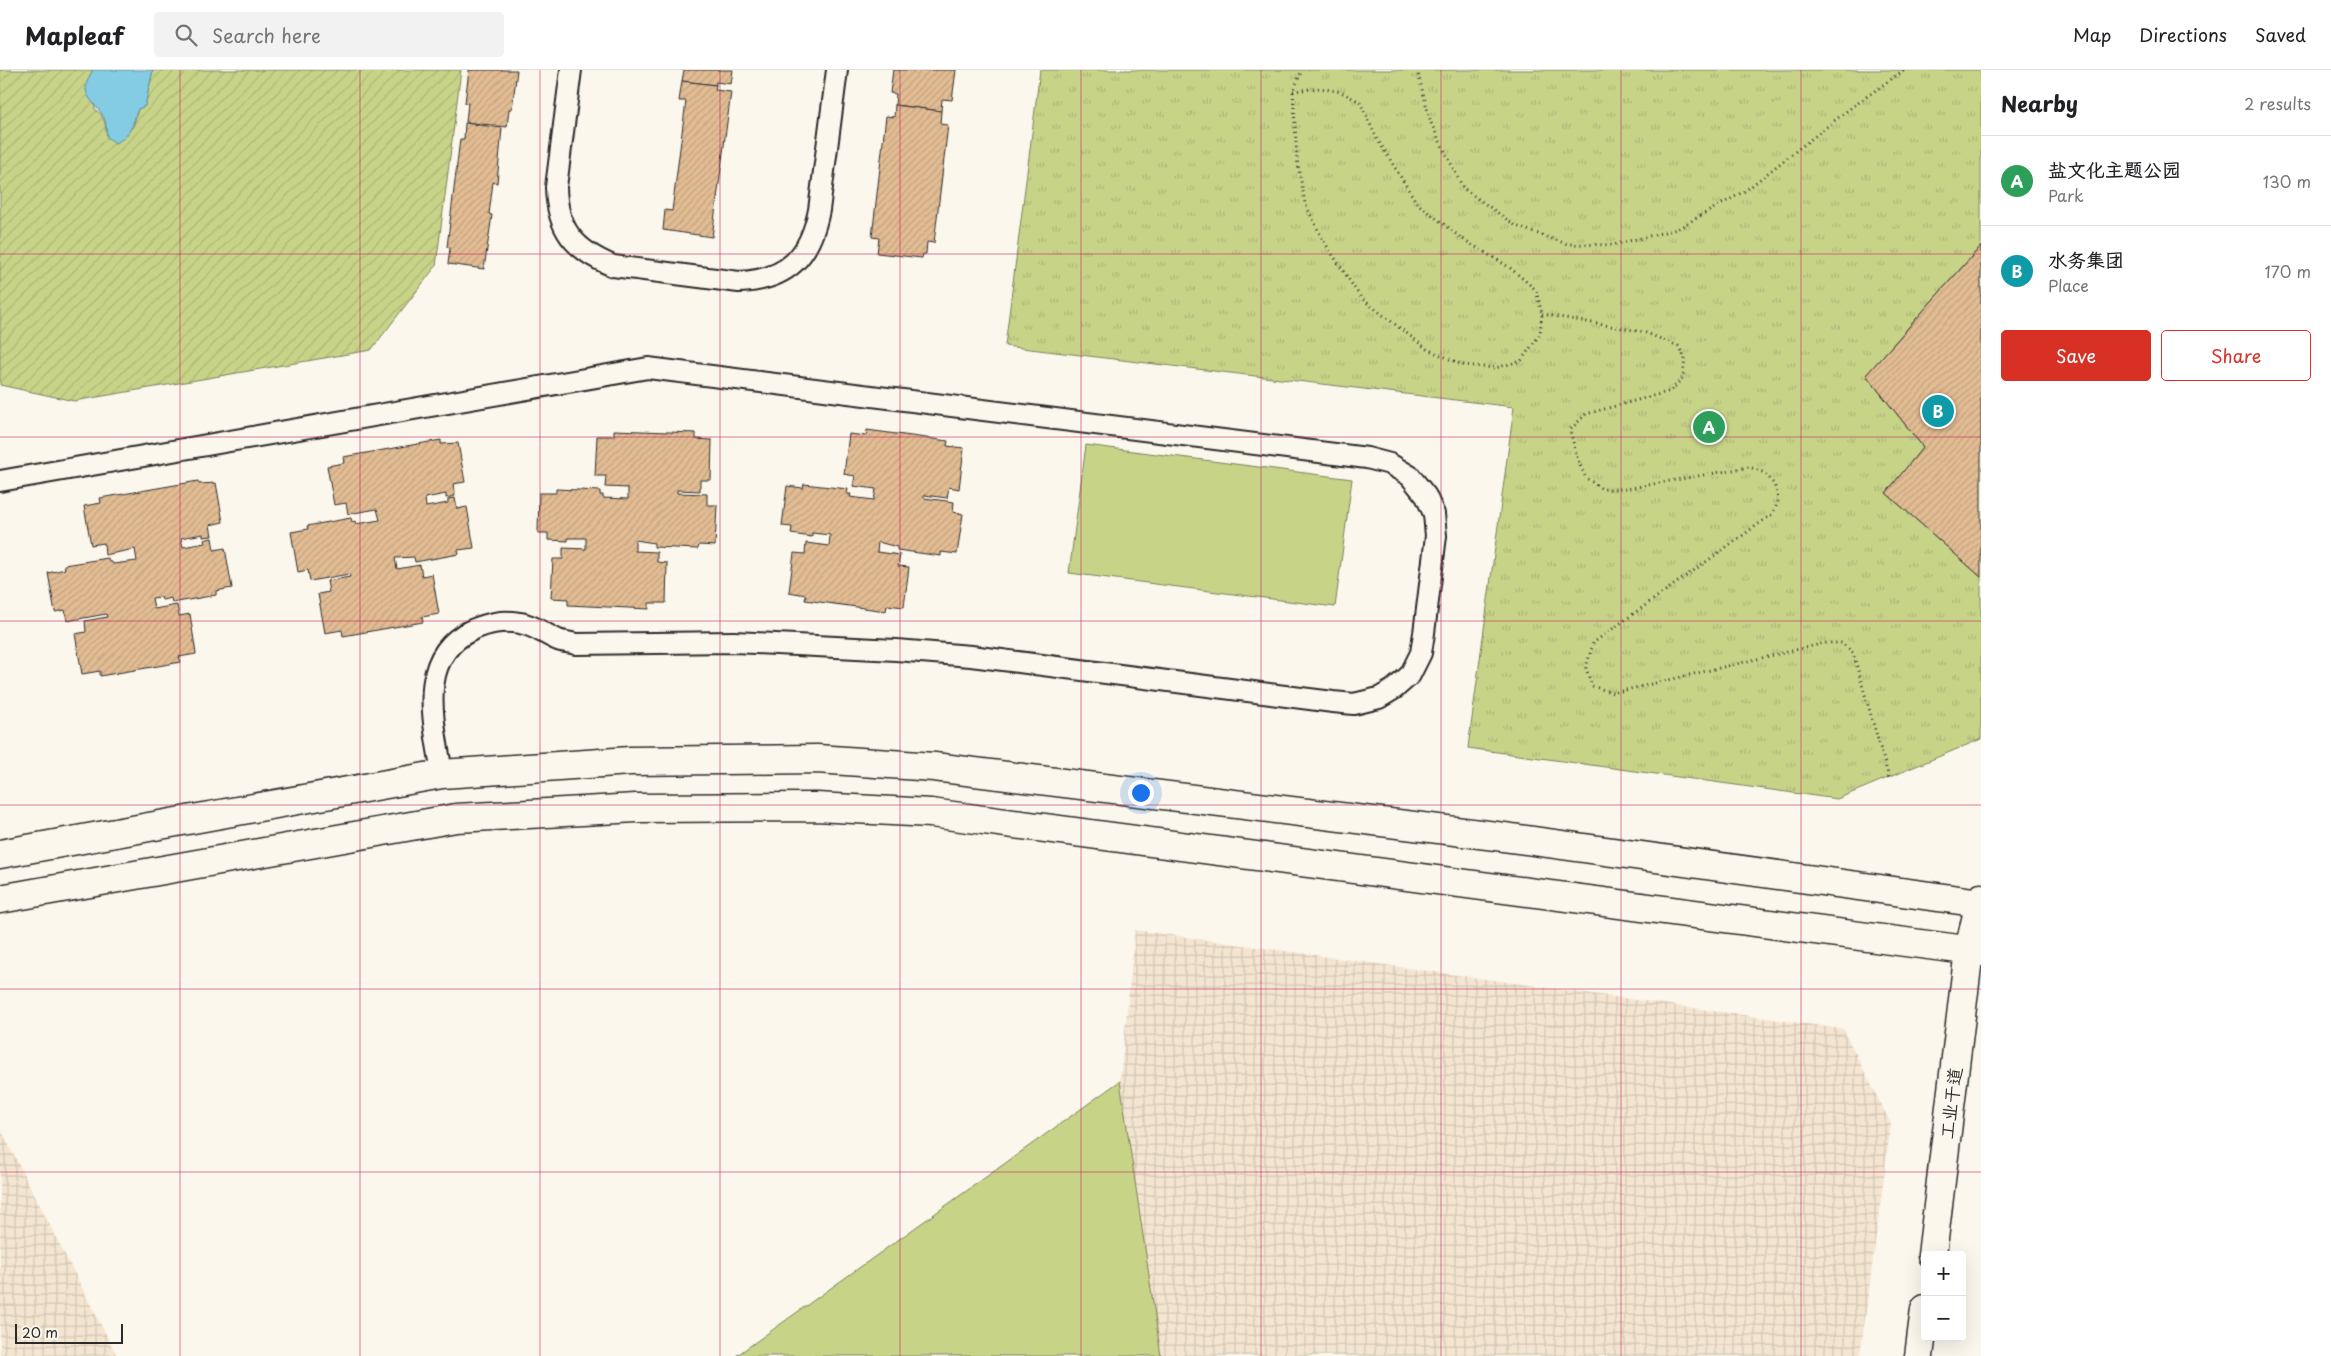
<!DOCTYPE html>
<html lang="en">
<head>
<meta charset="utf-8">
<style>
  body { margin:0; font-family:"Playpen Sans","LXGW WenKai TC",sans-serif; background:#f2f2f2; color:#202124 }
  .controls { position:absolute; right:15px; bottom:15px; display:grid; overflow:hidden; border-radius:5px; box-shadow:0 5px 20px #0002 }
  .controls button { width:45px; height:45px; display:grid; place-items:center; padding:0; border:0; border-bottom:1px solid #e0e0e0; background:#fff; color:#202124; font:25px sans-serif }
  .scale { position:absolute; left:15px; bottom:12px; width:108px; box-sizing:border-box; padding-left:5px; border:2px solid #2b2b2b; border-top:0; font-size:14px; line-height:18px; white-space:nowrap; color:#2b2b2b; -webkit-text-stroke:4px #fbf7ec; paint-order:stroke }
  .you { position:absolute; left:1140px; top:722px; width:18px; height:18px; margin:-12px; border:4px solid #fff; border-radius:50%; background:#1a73e8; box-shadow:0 0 0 8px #1a73e833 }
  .badge { display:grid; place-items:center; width:32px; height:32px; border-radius:50%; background:#d93025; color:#fff; font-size:16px; font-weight:700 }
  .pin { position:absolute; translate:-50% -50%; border:2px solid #fff; box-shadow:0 1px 5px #0006 }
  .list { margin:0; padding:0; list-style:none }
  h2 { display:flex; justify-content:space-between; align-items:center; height:65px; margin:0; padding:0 20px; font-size:21px }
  h2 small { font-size:16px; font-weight:400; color:#757577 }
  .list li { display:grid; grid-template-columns:32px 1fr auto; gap:15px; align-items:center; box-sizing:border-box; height:90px; padding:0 20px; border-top:1px solid #e0e0e0 }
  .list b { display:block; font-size:19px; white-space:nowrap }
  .list p { margin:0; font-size:16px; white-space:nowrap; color:#757577 }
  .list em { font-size:16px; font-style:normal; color:#757577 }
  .actions { display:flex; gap:10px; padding:15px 20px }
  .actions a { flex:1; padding:11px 0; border:1px solid #d93025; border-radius:5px; text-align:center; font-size:18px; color:#d93025 }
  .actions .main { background:#d93025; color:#fff }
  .icon { flex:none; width:28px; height:28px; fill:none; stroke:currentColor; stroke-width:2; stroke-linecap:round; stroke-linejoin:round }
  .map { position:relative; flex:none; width:1981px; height:1286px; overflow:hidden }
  header { display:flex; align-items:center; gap:30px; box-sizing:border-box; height:70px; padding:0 25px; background:#fff; border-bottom:1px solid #e0e0e0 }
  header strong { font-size:24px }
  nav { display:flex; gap:28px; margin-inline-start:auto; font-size:18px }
  .search { width:350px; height:45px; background:#f2f2f2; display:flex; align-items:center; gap:12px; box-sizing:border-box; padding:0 18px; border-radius:5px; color:#757577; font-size:19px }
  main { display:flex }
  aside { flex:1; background:#fff }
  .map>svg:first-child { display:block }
  .industrial { fill:url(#industrial-grid) }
  .grass { fill:#c7d488; stroke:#79805a }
  .park { fill:url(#park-tufts); stroke:#79805a }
  .garden { fill:url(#garden-furrows); stroke:#79805a }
  .water { fill:#83cce3; stroke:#608c99 }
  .building { fill:url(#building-hatch); stroke:#2b2b2b }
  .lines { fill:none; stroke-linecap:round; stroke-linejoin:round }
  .lane-casing { stroke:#2b2b2b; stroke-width:24 }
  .street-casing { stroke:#2b2b2b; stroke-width:31 }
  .secondary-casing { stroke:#2b2b2b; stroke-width:31 }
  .primary-casing { stroke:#2b2b2b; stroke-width:31 }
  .path { stroke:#2b2b2b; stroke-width:3; stroke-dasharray:1 4; stroke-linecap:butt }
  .lane { stroke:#fbf7ec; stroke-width:20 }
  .street { stroke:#fbf7ec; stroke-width:28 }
  .secondary { stroke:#fbf7ec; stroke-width:28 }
  .primary { stroke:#fbf7ec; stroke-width:28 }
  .grid { fill:none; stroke:#c2185b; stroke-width:1; stroke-opacity:0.55 }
  .labels { text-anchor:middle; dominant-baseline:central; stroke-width:4; stroke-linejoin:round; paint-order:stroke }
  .street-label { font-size:18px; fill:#2b2b2b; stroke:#fbf7ec }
</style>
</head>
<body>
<header>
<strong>Mapleaf</strong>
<div class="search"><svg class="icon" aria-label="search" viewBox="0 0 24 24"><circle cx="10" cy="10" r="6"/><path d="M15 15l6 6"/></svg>Search here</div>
<nav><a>Map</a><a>Directions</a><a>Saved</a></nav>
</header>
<main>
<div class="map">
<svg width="1981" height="1286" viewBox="0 0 1981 1286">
  <defs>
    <pattern id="industrial-grid" width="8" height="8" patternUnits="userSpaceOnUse" patternTransform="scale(1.25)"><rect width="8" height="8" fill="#f4e5d1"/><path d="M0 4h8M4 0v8" fill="none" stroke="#d1c5b4"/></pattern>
    <pattern id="park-tufts" width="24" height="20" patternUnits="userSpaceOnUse" patternTransform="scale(1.25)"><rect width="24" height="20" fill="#c7d488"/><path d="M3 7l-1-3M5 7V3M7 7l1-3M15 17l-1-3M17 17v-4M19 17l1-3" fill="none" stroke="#abb676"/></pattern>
    <pattern id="garden-furrows" width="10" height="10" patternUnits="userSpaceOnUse" patternTransform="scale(1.25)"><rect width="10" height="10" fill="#c7d488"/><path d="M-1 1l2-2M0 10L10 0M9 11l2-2" fill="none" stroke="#abb676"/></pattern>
    <pattern id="building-hatch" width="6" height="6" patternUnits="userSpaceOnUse" patternTransform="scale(1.25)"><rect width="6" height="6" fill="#e2bc93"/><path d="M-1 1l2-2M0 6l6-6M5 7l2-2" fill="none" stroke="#c2a27f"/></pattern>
  </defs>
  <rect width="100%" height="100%" fill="#fbf7ec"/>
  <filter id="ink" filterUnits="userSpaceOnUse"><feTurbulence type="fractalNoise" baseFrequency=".02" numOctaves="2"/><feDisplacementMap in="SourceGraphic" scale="10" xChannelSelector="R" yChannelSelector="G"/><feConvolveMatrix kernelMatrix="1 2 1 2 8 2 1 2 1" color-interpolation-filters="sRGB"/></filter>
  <g filter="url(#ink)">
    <g class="industrial">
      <path d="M1135,860L1843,959L1891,1054L1860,1286H1161L1120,1011Z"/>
      <path d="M0,1058L117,1286H0Z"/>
    </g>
    <g class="grass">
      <path d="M1086,375L1352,409L1335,537L1069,503Z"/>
      <path d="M1120,1011L1161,1286H736Z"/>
    </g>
    <path class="park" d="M1040,0H1981V176L1866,305L1923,377L1886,423L1981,507V669L1837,729L1468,678L1514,337L1005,276Z"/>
    <path class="garden" d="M0,0H93L90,5L95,39C106,47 105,55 107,67L133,57L138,39L145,36L153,0H461L436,196L371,280L74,331L0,315Z"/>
    <path class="water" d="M93,0H153L145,36L138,39C132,54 132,66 115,73L107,67C106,60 107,51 102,44C90,27 78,24 93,0Z"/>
    <g class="building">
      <path d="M469,0H517L512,39H509L507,57L466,52L468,33H465Z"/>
      <path d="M684,0H733L731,14L716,12V15L682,11Z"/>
      <path d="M893,0H956L952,30L942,29L941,41L895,35L896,24L890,23Z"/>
      <path d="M682,11L716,15L715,20L731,22L712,167L663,160L665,140L672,141L686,31H679Z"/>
      <path d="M895,35L941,41L940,54L948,55L934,173L927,172L926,184H923L922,188L877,183L879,168L872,167L886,46L894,47Z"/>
      <path d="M465,53L502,58L497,113L493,112L489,144L492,145L484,199L448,194L450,178L447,177L460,69H464Z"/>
      <path d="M1981,176V507L1886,423L1923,377L1866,305Z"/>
      <path d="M614,360L696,363V369L712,370L711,410H700V421L677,420V423L707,424V435H717L715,476L699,475L698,479L654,477V473L635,470V481L657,482V492L667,493L666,533H649V539L568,535V529L551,528L553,489H563V478L586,479V468H568V471L548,470V463H538L539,423H556V419L600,421V425H603V428L628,429V418L605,417L606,406H595L597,366H614Z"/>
      <path d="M867,360L948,371L947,376L964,378L959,419L949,417L947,428L924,425V428L954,432L953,442L963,444L957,484L941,482V486L897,480V477L878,472L877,482L900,485L898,496L909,497L904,537L887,535L886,541L805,530L806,525L789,522L794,483L805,484L806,473L829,476L830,465L812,463V467L791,464L792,457L782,456L787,416L803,418L804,414L848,419L847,424H851L850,427L874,430L876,419L853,416L855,406L844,404L849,364L866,366Z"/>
      <path d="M441,370V374L458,373L465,412L453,414L455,426L446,428V424L425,428L426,437L448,433V429L455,428L457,439L467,437L474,478L458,480L459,484L415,492L414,487L395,488L397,499L420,495L422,506L432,504L439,544L422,547L423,552L343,566L342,560L325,563L318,524L329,522L327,511L350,507L349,504L310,511L308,500L298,502L291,462L308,459L307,456L351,448L352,452L355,451L356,454L380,450L377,439L348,444L346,433L334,435L327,396L344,393L343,387Z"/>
      <path d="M198,411L199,414L216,413L223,452L210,455L212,466L203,467V464L181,468L183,477L205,473L204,470L212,468L214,480L225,478L232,518L216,521V525L172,533L171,528L162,530L161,527L152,528L154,539L177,535L179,546L190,544L196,584L179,587L181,592L100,606V601L82,604L75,564L86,562L85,551L107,547L106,544L67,551L65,540L55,542L48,503L65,499L64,495L108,488L109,492H112L113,494L137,491L135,479L105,485L104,473L91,475L84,436L101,433L100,428Z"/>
    </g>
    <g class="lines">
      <defs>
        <g id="lane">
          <path d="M571,0L556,117C557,159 574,180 613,196L739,212C788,210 810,186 819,140L837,0"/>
          <path d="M0,411L648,298L1367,388L1390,394L1410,406L1426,426L1434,444L1436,466L1424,563L1421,583L1410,605L1394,619L1379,628L1354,634L1333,632L971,586L896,580L734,572L576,574C570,572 563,572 558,570C544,564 534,555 520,553C502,550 488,553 472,560C414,587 435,655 442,704"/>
        </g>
        <path id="street" d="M1969,880L1981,828"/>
        <g id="secondary">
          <path d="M1932,1185L1969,880"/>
          <path d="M1919,1286L1925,1239"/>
        </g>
        <g id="primary">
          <path d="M0,784L442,704L630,691L817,689L934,697L1504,767L1981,833"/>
          <path d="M0,829L456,748L636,738L816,737L931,743L1981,882"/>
        </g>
      </defs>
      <use href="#lane" class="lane-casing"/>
      <use href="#street" class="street-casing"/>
      <use href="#secondary" class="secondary-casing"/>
      <use href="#primary" class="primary-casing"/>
      <g class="path">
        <path d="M1417,0L1431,53L1463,118L1516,156L1567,174L1613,175L1677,159L1745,121L1848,40L1904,0"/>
        <path d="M1293,21L1320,18L1341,22L1360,32L1376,67L1417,133L1461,168L1509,197L1536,220L1542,244L1540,264L1521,291L1495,298L1463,295L1427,279L1361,228L1323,170L1305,133L1297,89L1293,21L1302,0"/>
        <path d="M1542,244L1644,262L1678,276L1685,288L1683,307L1671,321L1586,344L1570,360L1578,391L1586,408L1602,419H1625L1749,397C1755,399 1763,401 1767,406C1779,417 1781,433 1771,445L1593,573L1586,598L1592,616L1613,623L1825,573H1842L1853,583L1889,708"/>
      </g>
      <use href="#lane" class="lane"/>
      <use href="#street" class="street"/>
      <use href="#secondary" class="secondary"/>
      <use href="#primary" class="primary"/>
    </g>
  </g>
  <path class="grid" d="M180,0V1286M360,0V1286M540,0V1286M720,0V1286M900,0V1286M1081,0V1286M1261,0V1286M1441,0V1286M1621,0V1286M1801,0V1286M0,184H1981M0,367H1981M0,551H1981M0,735H1981M0,919H1981M0,1102H1981"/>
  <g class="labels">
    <g class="street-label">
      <text transform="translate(1950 1033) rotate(-83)">工业干道</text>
    </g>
  </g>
</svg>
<div class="controls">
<button>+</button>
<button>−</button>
</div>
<div class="scale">20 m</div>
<div class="you"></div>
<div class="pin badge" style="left:1709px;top:357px;background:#2e9e5b">A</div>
<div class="pin badge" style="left:1938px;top:341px;background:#0f9aa8">B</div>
</div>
<aside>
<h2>Nearby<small>2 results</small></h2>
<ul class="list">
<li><span class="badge" style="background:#2e9e5b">A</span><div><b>盐文化主题公园</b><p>Park</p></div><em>130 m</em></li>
<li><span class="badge" style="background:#0f9aa8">B</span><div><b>水务集团</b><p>Place</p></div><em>170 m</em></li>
</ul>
<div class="actions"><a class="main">Save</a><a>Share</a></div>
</aside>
</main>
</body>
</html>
